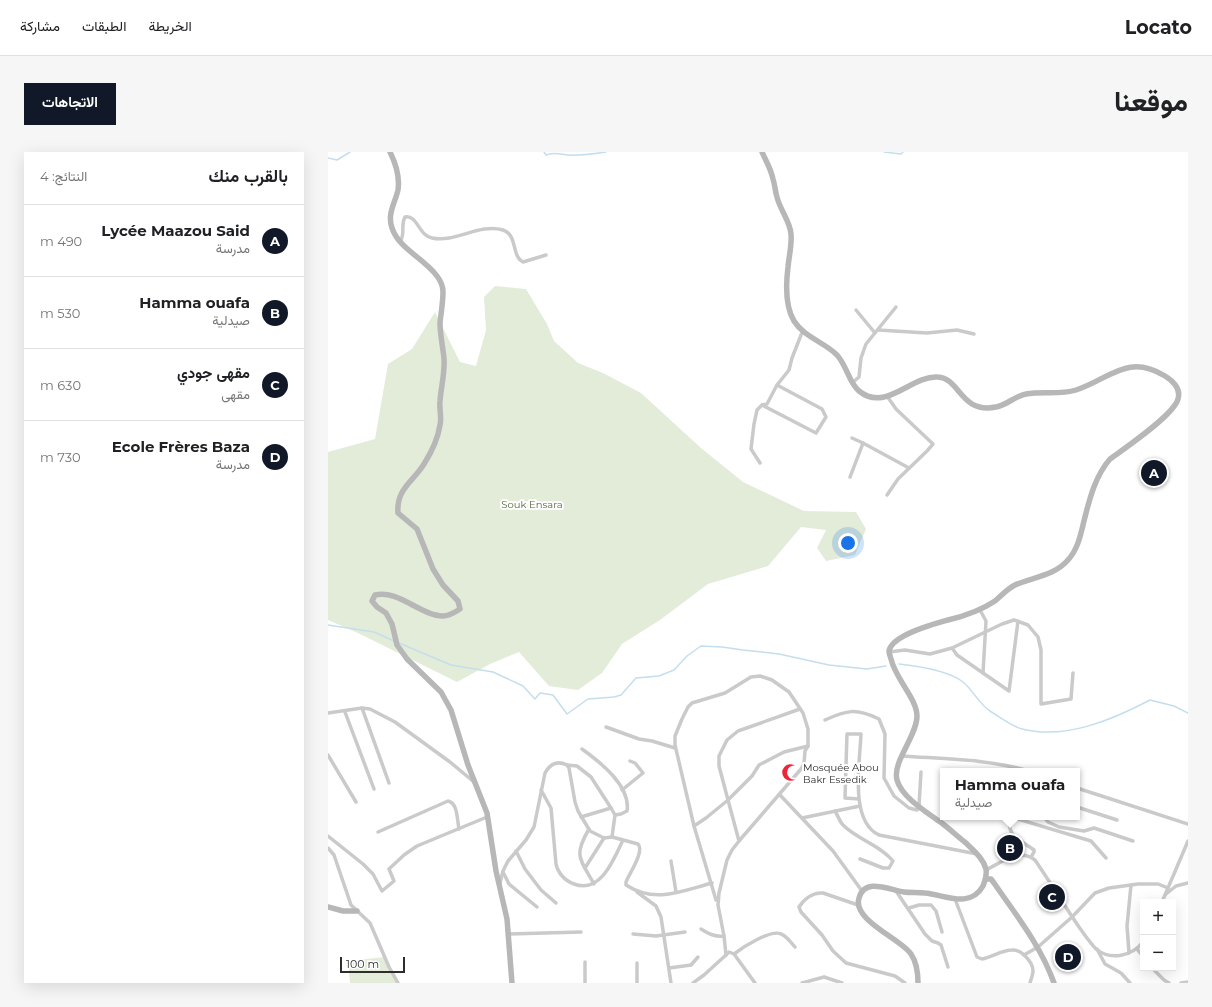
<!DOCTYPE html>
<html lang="ar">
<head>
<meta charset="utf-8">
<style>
  body { margin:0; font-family:Montserrat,Vazirmatn,sans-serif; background:#f6f6f6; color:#202124; direction:rtl }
  .controls { position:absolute; right:12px; bottom:12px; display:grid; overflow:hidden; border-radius:0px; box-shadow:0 4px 16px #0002 }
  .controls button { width:36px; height:36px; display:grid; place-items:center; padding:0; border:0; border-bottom:1px solid #e0e0e0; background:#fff; color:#202124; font:20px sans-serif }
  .scale { position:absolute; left:12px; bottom:10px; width:65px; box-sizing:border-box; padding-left:4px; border:2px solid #2d2d2d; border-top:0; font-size:11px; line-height:14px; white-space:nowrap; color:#2d2d2d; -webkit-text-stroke:3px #fff; paint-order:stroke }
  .you { position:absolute; left:520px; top:391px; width:14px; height:14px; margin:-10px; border:3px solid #fff; border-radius:50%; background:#1a73e8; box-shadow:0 0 0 6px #1a73e833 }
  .badge { display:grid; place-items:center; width:26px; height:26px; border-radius:50%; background:#111827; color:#fff; font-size:13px; font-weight:700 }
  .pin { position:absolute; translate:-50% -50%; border:2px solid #fff; box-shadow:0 1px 4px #0006 }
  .popup { position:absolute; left:612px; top:616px; width:140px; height:52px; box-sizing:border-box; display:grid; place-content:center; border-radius:0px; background:#fff; filter:drop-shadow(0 1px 3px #0005); font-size:13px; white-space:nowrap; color:#757577 }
  .popup b { font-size:15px; color:#202124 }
  .popup::after { content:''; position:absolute; left:50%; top:100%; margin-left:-8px; border:8px solid transparent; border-top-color:#fff }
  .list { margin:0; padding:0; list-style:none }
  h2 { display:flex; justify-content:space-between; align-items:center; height:52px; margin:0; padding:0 16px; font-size:17px }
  h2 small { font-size:13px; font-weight:400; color:#757577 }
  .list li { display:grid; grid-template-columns:26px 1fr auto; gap:12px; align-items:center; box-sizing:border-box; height:72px; padding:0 16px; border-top:1px solid #e0e0e0 }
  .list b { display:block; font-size:15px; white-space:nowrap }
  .list p { margin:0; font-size:13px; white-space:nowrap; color:#757577 }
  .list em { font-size:13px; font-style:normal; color:#757577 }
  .map { position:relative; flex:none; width:860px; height:831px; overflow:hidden; direction:ltr; border-radius:0px }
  header { display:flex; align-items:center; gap:24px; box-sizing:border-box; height:56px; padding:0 20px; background:#fff; border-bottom:1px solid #e0e0e0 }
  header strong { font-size:19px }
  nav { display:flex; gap:22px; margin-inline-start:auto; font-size:14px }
  .intro { display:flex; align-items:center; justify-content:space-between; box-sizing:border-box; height:96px; padding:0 24px }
  h1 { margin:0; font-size:28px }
  .button { padding:10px 18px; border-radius:0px; background:#111827; color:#fff; font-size:14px; font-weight:700 }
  main { display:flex; gap:24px; padding:0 24px }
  aside { flex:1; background:#fff; border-radius:0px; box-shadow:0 4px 16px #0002 }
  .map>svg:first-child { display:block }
  .green { fill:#e3ecd9 }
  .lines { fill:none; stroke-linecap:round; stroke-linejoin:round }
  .stream { stroke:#c4deed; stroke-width:1.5 }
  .street { stroke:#cacaca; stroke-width:3.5 }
  .secondary { stroke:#b7b7b7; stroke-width:5.5 }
  .labels { text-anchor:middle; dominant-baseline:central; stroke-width:4; stroke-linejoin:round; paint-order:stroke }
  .park-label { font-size:10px; fill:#516b38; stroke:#fff }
  .poi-label { font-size:10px; fill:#2d2d2d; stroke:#fff; text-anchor:start }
</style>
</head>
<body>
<header>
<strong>Locato</strong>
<nav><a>الخريطة</a><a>الطبقات</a><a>مشاركة</a></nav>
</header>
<div class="intro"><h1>موقعنا</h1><a class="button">الاتجاهات</a></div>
<main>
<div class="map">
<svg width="860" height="831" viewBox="0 0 860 831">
  <rect width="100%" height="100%" fill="#fff"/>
  <g class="green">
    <path d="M167,134L198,137L219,172L226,189L250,211L275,221L313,241L373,296L415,330L476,359L528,360L538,377L527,403L498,409L489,396L498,378L473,375L440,414L380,432L332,468L294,492L274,521L250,538L221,534L191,500L162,512L129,530L30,481L0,468V300L47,287L60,212L84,197L107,160L132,210L148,214L158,178L156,145Z"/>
    <path d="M57,805L69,831H22L20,809Z"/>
  </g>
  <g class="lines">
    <g class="stream">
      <path d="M216,0L218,3C229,0 229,2 239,3C252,4 265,2 278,0"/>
      <path d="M556,0L573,2L575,0"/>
      <path d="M0,6L9,8L22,0"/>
      <path d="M0,473L46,480L66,489"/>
      <path d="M71,491L123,513L165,520L195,534L207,547L212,541L225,543L239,562L260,547L286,545L293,543L308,526L331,524L346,518L359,504L373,494L394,495L415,498L451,502L501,513L539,517L558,514"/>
      <path d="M571,512C589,514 620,518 635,530C645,538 651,552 662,559C670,564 685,575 694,577C737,588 784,568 822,548L846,554L860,561"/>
    </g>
    <g class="street">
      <path d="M72,90C78,81 72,74 77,65C89,62 91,84 104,86C128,91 151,71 175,78C190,83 183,104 195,110L218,103"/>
      <path d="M528,158L547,181"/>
      <path d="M550,178L599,181L629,178L646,182"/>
      <path d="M524,231L531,225L533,206L538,192L568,155"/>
      <path d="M434,253L488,281L498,265L494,257L449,233"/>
      <path d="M524,286L535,291L581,316"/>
      <path d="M432,311L423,297L426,272L429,258L434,253L439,252L449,233L461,218L464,206L475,178"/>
      <path d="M522,325L535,291"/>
      <path d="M559,343L570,327L599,299L605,292L568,257L559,244"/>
      <path d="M652,458L658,469L655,521"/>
      <path d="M690,469L681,539L629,503L624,496L674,472L686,468L700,473L710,485L713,498V552L743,547L745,521"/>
      <path d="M561,500L577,498L602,502L624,496"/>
      <path d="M34,556L61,631"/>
      <path d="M17,560L46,637"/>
      <path d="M0,561L34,556L42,557L67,570L122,610L146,630"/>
      <path d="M497,568C519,558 528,556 551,567L557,582L556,626L566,644L581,656L589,658L591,654L593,620"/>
      <path d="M278,575L311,587L324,589L347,596"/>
      <path d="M254,597C272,610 303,634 299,659L293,662L287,663"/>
      <path d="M0,603L28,650"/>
      <path d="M574,604C616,607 661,607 701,619"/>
      <path d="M239,613L249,614L263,625L283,656L287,663L284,685"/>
      <path d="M749,636L860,672"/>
      <path d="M213,638L223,656L228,712C230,721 237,729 246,732C273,742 286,707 295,688"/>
      <path d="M294,638L315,621L307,611L302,609"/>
      <path d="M452,643L505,699L534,739"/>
      <path d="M531,647L517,646L519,582H533C532,610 521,669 551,683L649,702"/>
      <path d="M749,655L789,668"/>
      <path d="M507,659C510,664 512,670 515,673C530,688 552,693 565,709L561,716H555L532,707"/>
      <path d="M253,665L283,656"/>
      <path d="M682,665C678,685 692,687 706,698V700L703,705"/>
      <path d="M683,665L763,689L778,706"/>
      <path d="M716,665L720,670L731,675L756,679L766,676L805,689"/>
      <path d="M474,666L532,654"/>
      <path d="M261,677C245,704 252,707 266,732"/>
      <path d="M50,680L120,649C130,651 129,668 131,677"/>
      <path d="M0,684L35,712L45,722L54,739L66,729L61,717L76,703L89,694L159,665"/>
      <path d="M411,689L400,648L391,614V604L399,588L410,579L472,557"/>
      <path d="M0,696L6,703L23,753L42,771L61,815L70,831"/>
      <path d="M188,699L197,717L213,738L228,751"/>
      <path d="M343,709L348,740"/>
      <path d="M257,716L276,686"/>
      <path d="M658,718C674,710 691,696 707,708C722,730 736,753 751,775C756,782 762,791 768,797C783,809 804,804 815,790"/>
      <path d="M175,720L181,732L209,755"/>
      <path d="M172,731L175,719L180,709L198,688L206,675L217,621C222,612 229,608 239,613L241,616L247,650L250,659L262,679L276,686L284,685L310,692C317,699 301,722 298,730V733C327,752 354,739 384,731"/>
      <path d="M568,739L597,782L604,789L610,791L613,793L620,815"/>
      <path d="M309,740L328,754L333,765L343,831"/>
      <path d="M838,742L848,734L860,731"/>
      <path d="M627,747L649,805L654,807C664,805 674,798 684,798C693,797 705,810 705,819C705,823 703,827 702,831"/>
      <path d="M388,748L366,674L378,666L400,648L424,624L431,613L456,600L480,594"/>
      <path d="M834,750L860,689"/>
      <path d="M530,753L495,741C485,740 476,747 471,755L473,760L494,783L505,799L518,811L567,824L577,831"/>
      <path d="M581,756L591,753H603L608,759L614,780"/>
      <path d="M373,777C381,782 387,785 396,784"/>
      <path d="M181,782L253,780"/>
      <path d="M305,782L328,784L357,780"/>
      <path d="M769,797L777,812L793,821L802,831"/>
      <path d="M809,797L815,804"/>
      <path d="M801,801L799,774L803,733"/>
      <path d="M406,802C415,795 443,777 453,782C459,784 463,791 467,795"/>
      <path d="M398,803L401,800L406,802L427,831"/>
      <path d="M696,803L710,795L744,765L767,741L781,736L810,732H830L840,736"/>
      <path d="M257,810V831"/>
      <path d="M309,811V831"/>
      <path d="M341,816L363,813L370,805"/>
      <path d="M824,816L836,828L841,831"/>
      <path d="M365,831L376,823L398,803L396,784L390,753L391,741L399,708L404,698L411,689L473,617L476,612L477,599L480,594V577L475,561L461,540L444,528L432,524L423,525L397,541L364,551L360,555L354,567L347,584V593L366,674"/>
      <path d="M474,831L496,825L514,831"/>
      <path d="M853,831L860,830"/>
    </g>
    <g class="secondary">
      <path d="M62,0C68,12 72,24 70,38C67,51 59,62 64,76C71,97 96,106 109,124C112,128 115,135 115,140C115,150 113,161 112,171C112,183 115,195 116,207C117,221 113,235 112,249C111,257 114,265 112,273C110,286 103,301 96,312C85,330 68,337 70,361L89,377L105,417L115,433L130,449L132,457C127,460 122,464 115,464C93,464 70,437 47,443L44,449L49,455L58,461L64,472L69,493L79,507L113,540L123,558L140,613L159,661L168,719L179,767L184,831"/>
      <path d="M434,0C438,9 443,17 445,27C447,33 447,39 449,45C452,58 462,69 463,82C464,93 461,104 460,115C458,131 457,154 466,169C476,185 496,190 509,203C519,214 521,231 531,239C558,261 583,223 610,225C632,226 632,262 668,255C679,253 687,244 698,242C714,239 732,243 748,238C782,227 799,201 837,224C845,229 853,237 850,247C846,263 797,296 782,307C768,323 762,345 757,365C753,380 751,396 740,408C726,424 705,425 687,433C679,437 673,444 667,449C652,459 637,464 620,468C606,472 564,483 561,499C561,501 562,504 563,507C567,526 589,547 589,564C589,584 564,610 569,628C574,646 600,661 615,672C623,678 630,685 638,691C646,699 655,706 658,717C659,723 657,729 655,734C642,757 617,743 597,741C590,740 583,741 576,740C561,738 537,725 531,746C524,768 573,787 583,802C589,811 590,821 590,831"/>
      <path d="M658,727H663L666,731C688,763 713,794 726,831"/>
      <path d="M0,755L15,759H29"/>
    </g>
  </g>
  <defs>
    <symbol id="mosque-bare" viewBox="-9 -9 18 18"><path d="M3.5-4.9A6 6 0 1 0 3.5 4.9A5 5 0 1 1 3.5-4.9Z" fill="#ee2437" stroke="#fff" stroke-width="2.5" paint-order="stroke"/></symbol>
  </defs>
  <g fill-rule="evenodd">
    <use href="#mosque-bare" x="450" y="608" width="25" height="25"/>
  </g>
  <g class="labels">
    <g class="park-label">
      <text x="204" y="352">Souk Ensara</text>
    </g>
    <g class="poi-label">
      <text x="475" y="615">Mosquée Abou<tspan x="475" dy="12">Bakr Essedik</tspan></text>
    </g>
  </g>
</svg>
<div class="controls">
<button>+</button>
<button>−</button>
</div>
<div class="scale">100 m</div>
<div class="you"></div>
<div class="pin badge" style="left:826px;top:321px">A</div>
<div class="pin badge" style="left:682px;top:696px">B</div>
<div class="popup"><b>Hamma ouafa</b>صيدلية</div>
<div class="pin badge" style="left:724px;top:745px">C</div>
<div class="pin badge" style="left:740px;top:805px">D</div>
</div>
<aside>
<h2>بالقرب منك<small>النتائج: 4</small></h2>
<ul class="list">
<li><span class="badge">A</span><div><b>Lycée Maazou Said</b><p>مدرسة</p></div><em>490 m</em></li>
<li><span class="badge">B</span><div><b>Hamma ouafa</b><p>صيدلية</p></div><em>530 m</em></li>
<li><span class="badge">C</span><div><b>مقهى جودي</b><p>مقهى</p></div><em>630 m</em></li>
<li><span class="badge">D</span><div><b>Ecole Frères Baza</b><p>مدرسة</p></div><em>730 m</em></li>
</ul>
</aside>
</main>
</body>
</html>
